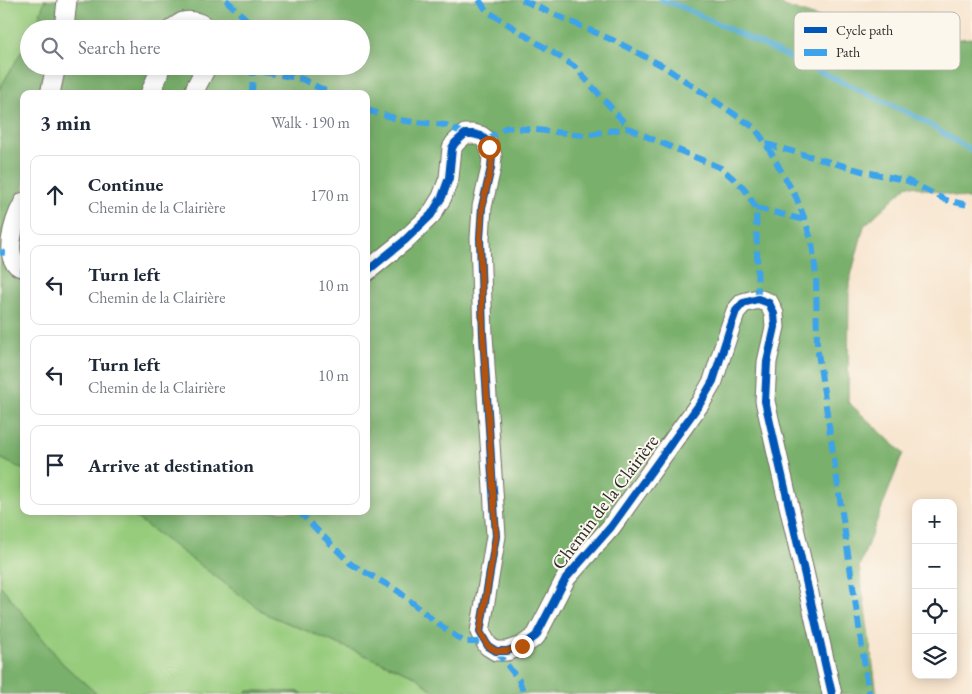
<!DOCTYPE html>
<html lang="en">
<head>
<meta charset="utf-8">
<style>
  body { margin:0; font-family:"EB Garamond",serif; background:#f6f6f7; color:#1f2937 }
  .controls { position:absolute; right:15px; bottom:15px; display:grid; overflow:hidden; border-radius:10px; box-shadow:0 2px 12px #0003 }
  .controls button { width:45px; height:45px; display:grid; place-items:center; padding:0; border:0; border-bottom:1px solid #e0e1e3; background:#fff; color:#1f2937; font:25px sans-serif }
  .stop { position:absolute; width:15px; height:15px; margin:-11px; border:4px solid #b45309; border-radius:50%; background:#fff }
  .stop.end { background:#b45309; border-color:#fff; box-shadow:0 1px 5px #0008 }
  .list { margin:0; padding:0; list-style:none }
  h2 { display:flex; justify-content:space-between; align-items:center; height:65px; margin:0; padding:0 20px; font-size:21px }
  h2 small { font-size:16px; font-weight:400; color:#747a83 }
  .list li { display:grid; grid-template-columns:32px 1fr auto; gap:15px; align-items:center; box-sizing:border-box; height:80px; margin:0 10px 10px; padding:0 10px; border:1px solid #e0e1e3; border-radius:10px }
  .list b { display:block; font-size:19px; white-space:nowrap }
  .list p { margin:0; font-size:16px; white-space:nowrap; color:#747a83 }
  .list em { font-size:16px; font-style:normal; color:#747a83 }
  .icon { flex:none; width:28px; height:28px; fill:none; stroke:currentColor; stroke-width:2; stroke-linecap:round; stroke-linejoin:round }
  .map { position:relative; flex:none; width:972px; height:694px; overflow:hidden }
  .search { position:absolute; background:#fff; box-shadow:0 2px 12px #0003; left:20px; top:20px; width:350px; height:55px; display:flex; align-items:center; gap:12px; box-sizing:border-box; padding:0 18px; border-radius:28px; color:#747a83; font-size:19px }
  .panel { position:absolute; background:#fff; box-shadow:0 2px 12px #0003; left:20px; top:90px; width:350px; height:425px; border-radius:10px }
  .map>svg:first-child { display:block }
  .green { fill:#97cc7d; stroke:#617c54 }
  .forest { fill:#79b06c; stroke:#526e4c }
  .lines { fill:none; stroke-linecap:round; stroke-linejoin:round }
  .stream { stroke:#53acd0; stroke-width:5.5 }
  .street-casing { stroke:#726c64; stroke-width:21 }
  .street { stroke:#fff; stroke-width:19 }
  .quiet { stroke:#3ea3eb; stroke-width:6; stroke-dasharray:12 6; stroke-linecap:butt }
  .cycleway-casing { stroke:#fbf7ec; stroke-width:11 }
  .cycleway { stroke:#0057b8; stroke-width:8 }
  .route { stroke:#b45309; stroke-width:6 }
  .labels { text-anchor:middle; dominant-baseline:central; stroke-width:4; stroke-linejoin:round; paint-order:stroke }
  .street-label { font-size:19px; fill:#2b2b2b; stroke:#fbf7ec }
  .key { fill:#fbf7ec; stroke:#bdbab2; stroke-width:1 }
  .key-label { font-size:14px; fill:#2b2b2b }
</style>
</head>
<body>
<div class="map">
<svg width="972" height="694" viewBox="0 0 972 694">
  <rect width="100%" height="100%" fill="#fbf7ec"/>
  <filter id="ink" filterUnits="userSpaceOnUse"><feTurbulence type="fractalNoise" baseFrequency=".02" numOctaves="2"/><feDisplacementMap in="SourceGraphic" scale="10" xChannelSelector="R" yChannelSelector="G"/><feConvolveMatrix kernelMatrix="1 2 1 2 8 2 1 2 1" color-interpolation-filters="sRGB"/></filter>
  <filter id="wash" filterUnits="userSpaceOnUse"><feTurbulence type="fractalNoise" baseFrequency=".0096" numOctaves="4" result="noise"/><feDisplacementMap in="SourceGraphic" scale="20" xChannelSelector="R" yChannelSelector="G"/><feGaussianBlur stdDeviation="1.12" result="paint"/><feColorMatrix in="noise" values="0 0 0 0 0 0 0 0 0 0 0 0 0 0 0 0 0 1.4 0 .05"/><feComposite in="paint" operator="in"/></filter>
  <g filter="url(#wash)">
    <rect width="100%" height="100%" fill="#f7e4cd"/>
    <g class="green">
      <path d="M0,0H45L35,29H29V39L0,88Z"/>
      <path d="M0,458L24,470V511H127L266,614L415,676L437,694H303L300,692L247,691L248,694H97L63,664L0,585Z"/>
    </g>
    <g class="forest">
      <path d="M45,0H767L897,45L972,38V200L908,185L864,226L849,283L848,402L903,453L859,567L877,694H437L415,676L266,614L127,511H366V94H24V470L0,458V88L29,39V66H361V29H35Z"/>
      <path d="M0,585L63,664L97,694H0Z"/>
      <path d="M247,691L300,692L303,694H248Z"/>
    </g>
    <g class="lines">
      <path class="stream" d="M661,0L682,7L917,117L972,151"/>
    </g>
  </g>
  <g filter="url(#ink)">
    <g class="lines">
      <defs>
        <g id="street">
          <path d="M64,29L67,0"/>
          <path d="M172,29C175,27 180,23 183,22C192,20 202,23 208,29"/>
          <path d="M50,94L56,66"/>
          <path d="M150,94L158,75L160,66"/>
          <path d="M194,94L196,87L207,66"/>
          <path d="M24,202C14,220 0,263 24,268"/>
          <path d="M366,272L404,241L431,215L442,197L449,178L452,148L455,143L465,134H473L481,136L486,140L489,147L492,156L491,168L482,207L480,238L483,335L496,536L480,632L488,646L496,651H507L522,646L536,636L566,578L611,527L701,402L713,381L730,328L736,311L743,303L758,299L769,303L774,314L775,327L767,362L765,401L832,694"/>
        </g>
      </defs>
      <use href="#street" class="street-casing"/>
      <use href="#street" class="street"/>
      <g class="quiet">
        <path d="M226,0L246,19L248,29"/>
        <path d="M479,0L487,11L574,66L629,128L652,139L721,168L744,188L756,208L758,299"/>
        <path d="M522,0L619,43L663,66L755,128L766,144L796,197L805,220L812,243L816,275L817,346L869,694"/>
        <path d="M246,66L253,70L302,79L331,94"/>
        <path d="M252,94L253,66"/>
        <path d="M366,110L405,121L446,125L465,134"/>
        <path d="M486,140L507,127L584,135L629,128"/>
        <path d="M766,144L862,171L908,181L946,200L972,206"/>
        <path d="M756,208L805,220"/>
        <path d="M0,252L5,253"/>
        <path d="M23,268L24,283"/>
        <path d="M298,511L351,564L398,591L437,623L464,642H477L487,646"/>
        <path d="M496,651L519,680L524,694"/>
      </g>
      <defs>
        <path id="cycleway" d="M366,272L404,241L431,215L442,197L449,178L452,148L455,143L465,134H473L481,136L486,140L489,147L492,156L491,168L482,207L480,238L483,335L496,536L480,632L488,646L496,651H507L522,646L536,636L566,578L611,527L701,402L713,381L730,328L736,311L743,303L758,299L769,303L774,314L775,327L767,362L765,401L832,694"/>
      </defs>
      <use href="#cycleway" class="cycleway-casing"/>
      <use href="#cycleway" class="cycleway"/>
    </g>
  </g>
  <g class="lines" filter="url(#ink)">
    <path class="route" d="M489,147L492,156L491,168L482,207L480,238L483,335L496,536L480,632L488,646L496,651H507L522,646"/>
  </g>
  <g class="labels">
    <g class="street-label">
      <text transform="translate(605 502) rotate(-53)">Chemin de la Clairière</text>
    </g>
  </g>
  <rect x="794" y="12" width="166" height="58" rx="8" class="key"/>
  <rect x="804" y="27" width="23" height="6" fill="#0057b8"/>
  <rect x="804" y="49" width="23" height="7" fill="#3ea3eb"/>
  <g class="key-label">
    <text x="836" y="35">Cycle path</text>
    <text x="836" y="57">Path</text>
  </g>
</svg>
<div class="controls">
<button>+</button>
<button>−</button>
<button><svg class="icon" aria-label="locate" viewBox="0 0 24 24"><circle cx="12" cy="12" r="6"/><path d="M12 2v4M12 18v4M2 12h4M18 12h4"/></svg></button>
<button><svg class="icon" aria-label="layers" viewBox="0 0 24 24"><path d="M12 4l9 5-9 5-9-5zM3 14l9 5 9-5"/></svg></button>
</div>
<div class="stop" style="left:489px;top:147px"></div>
<div class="stop end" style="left:522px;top:646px"></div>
<div class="search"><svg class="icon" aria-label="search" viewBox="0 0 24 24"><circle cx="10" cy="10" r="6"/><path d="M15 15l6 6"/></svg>Search here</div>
<section class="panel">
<h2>3 min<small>Walk · 190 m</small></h2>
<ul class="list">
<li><svg class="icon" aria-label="ahead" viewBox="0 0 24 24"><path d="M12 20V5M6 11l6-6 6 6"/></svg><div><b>Continue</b><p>Chemin de la Clairière</p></div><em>170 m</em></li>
<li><svg class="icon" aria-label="left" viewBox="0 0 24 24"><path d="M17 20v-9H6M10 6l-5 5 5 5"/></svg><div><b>Turn left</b><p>Chemin de la Clairière</p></div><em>10 m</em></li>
<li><svg class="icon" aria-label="left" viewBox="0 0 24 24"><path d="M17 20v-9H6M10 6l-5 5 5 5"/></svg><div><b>Turn left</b><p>Chemin de la Clairière</p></div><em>10 m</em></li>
<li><svg class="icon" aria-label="arrive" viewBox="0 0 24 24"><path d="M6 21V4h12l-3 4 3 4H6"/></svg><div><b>Arrive at destination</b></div></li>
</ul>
</section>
</div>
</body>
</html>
